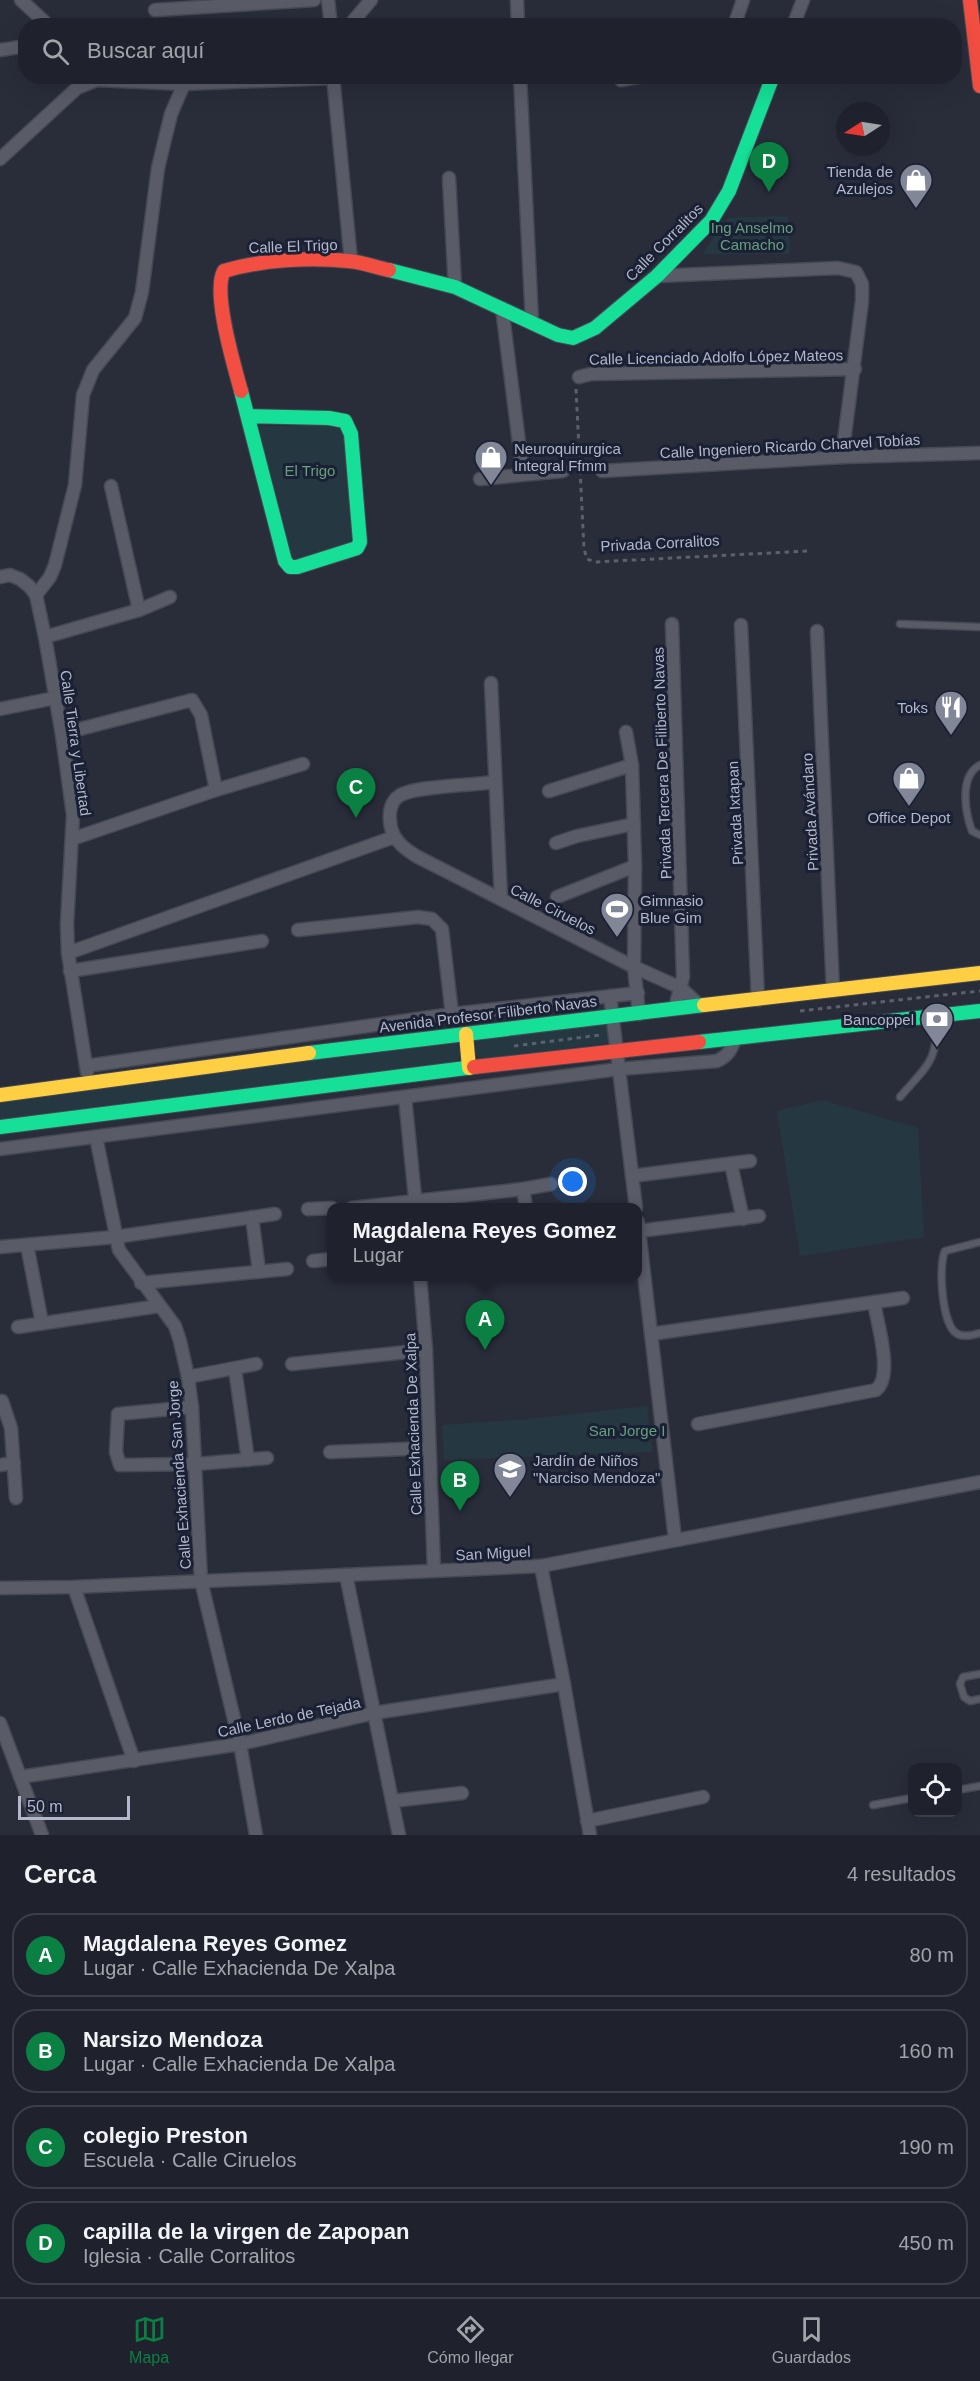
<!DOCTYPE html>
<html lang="es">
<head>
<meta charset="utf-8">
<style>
  body { margin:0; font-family:Arial,sans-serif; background:#272a34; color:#f1f3f6 }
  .controls { position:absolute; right:18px; bottom:18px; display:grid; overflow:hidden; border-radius:12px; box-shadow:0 6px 24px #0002 }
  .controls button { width:54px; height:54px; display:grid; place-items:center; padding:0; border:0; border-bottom:2px solid #3c3f48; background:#1f222c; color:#f1f3f6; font:30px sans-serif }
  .compass { position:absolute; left:836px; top:102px; width:54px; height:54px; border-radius:50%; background:#1f222c; box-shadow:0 6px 24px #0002; rotate:258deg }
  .scale { position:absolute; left:18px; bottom:15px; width:112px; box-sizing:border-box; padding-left:6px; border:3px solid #b2b7cb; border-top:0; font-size:16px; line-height:21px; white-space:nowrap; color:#b2b7cb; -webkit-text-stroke:4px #1b2135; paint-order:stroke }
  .you { position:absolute; left:573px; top:1182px; width:21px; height:21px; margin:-15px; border:4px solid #fff; border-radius:50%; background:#1a73e8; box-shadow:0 0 0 9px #1a73e833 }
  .badge { display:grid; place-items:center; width:39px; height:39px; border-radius:50%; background:#0b8043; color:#fff; font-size:20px; font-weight:700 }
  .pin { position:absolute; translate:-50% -50px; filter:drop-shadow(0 2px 3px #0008) }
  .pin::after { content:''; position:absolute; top:32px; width:21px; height:18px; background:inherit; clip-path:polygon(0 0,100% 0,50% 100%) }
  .popup { position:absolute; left:327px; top:1203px; width:315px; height:78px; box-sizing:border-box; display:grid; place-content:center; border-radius:12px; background:#1f222c; filter:drop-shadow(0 2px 4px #0005); font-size:20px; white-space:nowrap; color:#a1a4a9 }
  .popup b { font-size:22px; color:#f1f3f6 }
  .popup::after { content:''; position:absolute; left:50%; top:100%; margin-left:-12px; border:12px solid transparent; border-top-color:#1f222c }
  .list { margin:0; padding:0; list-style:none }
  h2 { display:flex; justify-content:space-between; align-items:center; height:78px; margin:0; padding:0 24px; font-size:26px }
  h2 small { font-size:20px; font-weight:400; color:#a1a4a9 }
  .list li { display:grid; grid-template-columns:39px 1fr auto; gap:18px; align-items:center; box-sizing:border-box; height:84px; margin:0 12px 12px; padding:0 12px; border:2px solid #3c3f48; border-radius:24px }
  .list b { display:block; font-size:22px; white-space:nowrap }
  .list p { margin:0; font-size:20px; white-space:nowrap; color:#a1a4a9 }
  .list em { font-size:20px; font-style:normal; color:#a1a4a9 }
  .icon { flex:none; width:33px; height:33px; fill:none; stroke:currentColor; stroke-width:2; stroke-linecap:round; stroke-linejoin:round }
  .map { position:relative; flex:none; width:980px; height:1835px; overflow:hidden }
  .search { position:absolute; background:#1f222c; box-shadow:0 6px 24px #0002; left:18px; right:18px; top:18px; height:66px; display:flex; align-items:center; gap:15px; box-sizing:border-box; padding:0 21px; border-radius:24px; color:#a1a4a9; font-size:22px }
  .sheet { height:462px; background:#1f222c }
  nav { display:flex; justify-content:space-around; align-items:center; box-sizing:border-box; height:84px; border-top:2px solid #3c3f48; background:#1f222c; font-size:16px; color:#a1a4a9 }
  nav a { display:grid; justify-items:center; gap:3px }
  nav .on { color:#0b8043 }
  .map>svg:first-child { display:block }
  .green { fill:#253741 }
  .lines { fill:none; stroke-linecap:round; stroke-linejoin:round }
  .lane-casing { stroke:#454953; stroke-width:9 }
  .street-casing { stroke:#454953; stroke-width:15 }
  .fast-casing { stroke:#454953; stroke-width:16 }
  .slow-casing { stroke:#454953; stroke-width:16 }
  .jam-casing { stroke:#454953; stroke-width:16 }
  .path { stroke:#5c606a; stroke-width:3; stroke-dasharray:4.5 4.5; stroke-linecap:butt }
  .lane { stroke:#595c67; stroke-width:6 }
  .street { stroke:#595c67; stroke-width:12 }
  .fast { stroke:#16e098; stroke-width:14 }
  .slow { stroke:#ffcf43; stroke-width:14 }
  .jam { stroke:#f24e42; stroke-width:14 }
  .labels { text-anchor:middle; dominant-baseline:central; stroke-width:6; stroke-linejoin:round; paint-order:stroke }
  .poi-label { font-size:15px; fill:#b2b7cb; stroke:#1b2135; text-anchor:end }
  .park-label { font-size:15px; fill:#679f7e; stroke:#1b2135 }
  .street-label { font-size:15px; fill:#b2b7cb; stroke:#1b2135 }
</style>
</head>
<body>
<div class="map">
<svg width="980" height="1835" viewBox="0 0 980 1835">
  <rect width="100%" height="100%" fill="#292d3a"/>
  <g class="green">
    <path d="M788,216L790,254H702L728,218Z"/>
    <path d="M348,425L352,550L294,567L277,529L272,476L251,426Z"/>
    <path d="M605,1021L610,1032L609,1043L481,1059L476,1054L475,1039Z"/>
    <path d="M455,1041L460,1050L458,1062L0,1120V1098Z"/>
    <path d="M822,1100L918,1128L924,1237L800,1256L777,1111Z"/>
    <path d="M647,1406L653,1452L444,1460L442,1425L529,1419Z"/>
  </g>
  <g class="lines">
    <defs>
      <g id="lane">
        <path d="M900,624L980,627"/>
        <path d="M980,765C959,776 965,812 972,831L980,835"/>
        <path d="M900,1097C927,1065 938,1063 936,1018"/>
        <path d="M980,1242L945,1251C938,1266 942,1324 956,1333C963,1338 973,1335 980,1333"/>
        <path d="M980,1674L963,1677L960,1684L964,1697L970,1701L980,1699"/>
        <path d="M958,1790L980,1786"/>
        <path d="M873,1805L912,1798"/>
      </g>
      <g id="street">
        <path d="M21,0L49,26"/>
        <path d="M328,0L331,26"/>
        <path d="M517,0L518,26"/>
        <path d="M155,10L314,0"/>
        <path d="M349,26L371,0"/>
        <path d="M734,26L743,0"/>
        <path d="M793,26L803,0"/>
        <path d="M0,50L26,46"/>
        <path d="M333,76L351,261"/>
        <path d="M520,76L532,322"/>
        <path d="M621,80L643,76"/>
        <path d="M0,159L77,88L97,80L184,84L333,78"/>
        <path d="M449,178L455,287"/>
        <path d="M657,276L838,268L856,272L862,284V301L842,457"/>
        <path d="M502,308L523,474"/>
        <path d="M579,377L591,374L855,369"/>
        <path d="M602,471L842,457L980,453"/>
        <path d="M480,479L563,471"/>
        <path d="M111,486L139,610"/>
        <path d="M0,577L10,575L20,579L29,586L36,595L45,637L62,735L73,815L67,924L68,953L87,1072"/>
        <path d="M36,595L50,577L55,565L75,485L83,395L93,370L135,318L142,292L158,168L171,114L184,84"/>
        <path d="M672,624L683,977L675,1008"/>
        <path d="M741,625L758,1000"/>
        <path d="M817,631L833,991"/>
        <path d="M45,637L139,610L170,597"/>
        <path d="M491,683L501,899"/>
        <path d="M0,709L55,698"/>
        <path d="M80,729L192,700L201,715L216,790"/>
        <path d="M626,732L632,765L635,866L634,967L639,1014"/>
        <path d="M495,782C476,785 412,786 399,796C391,801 389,812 390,821C391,838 402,847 416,856L634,967L681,988L700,1006"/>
        <path d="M549,791L632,765"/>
        <path d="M72,839L216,790L303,764"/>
        <path d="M556,843L577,836L634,824"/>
        <path d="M557,897L635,866"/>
        <path d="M298,930L418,917L432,919L442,929L452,1014"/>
        <path d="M68,953L394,837"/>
        <path d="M70,971L262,941"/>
        <path d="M610,996L636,1208"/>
        <path d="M86,1066L452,1014L638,993"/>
        <path d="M405,1097L416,1208"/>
        <path d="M96,1137L119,1250L175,1326L180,1341L188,1377L192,1407L201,1581L240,1744L256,1835"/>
        <path d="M0,1149L619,1069L717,1061C728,1056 731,1050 735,1039"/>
        <path d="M731,1164L743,1219"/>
        <path d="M632,1176L750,1161"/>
        <path d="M523,1189L526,1208"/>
        <path d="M352,1208L523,1189L551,1184"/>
        <path d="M308,1209L332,1208"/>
        <path d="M252,1217L259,1271"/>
        <path d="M638,1222L675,1539"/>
        <path d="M639,1231L759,1216"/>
        <path d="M27,1245L42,1323"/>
        <path d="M0,1247L115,1237L275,1214"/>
        <path d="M313,1261L332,1259"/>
        <path d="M420,1276L426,1350L434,1570"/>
        <path d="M141,1283L287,1269"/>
        <path d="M18,1327L159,1306"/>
        <path d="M651,1334L903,1298"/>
        <path d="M292,1364L426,1350"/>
        <path d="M235,1369L248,1460"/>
        <path d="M188,1377L256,1364"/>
        <path d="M2,1401L11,1428L16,1498"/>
        <path d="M192,1407L118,1414L116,1452L120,1465L196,1464L267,1458"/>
        <path d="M698,1424L876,1390C894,1376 877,1323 874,1302"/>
        <path d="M330,1452L429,1448"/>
        <path d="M0,1465L14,1463"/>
        <path d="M541,1566L564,1684L590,1835"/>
        <path d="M346,1575L399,1835"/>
        <path d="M74,1587L134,1761"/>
        <path d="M0,1588L74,1587L541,1566L980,1482"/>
        <path d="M0,1723L42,1835"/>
        <path d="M20,1777L240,1744L374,1713L564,1684"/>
        <path d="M392,1801L462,1793"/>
        <path d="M587,1821L703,1797"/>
      </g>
      <g id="fast">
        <path d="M389,270L455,287L558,335L573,338L595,328L657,276L711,221L729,191L773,76"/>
        <path d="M241,391L285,561L290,567H297L357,548L360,542L351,434L345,421L329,418L248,416"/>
        <path d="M699,1042L980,1011"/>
        <path d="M309,1053L704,1005"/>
        <path d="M0,1127L474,1067"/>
      </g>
      <g id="slow">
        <path d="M704,1005L980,973"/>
        <path d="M466,1034L469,1068"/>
        <path d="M0,1095L309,1053"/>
      </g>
      <g id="jam">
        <path d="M970,0L980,86"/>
        <path d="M241,391C234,365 212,292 224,271C260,260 310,257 348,261C362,262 375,267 389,270"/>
        <path d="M474,1067L699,1042"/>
      </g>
    </defs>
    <use href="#lane" class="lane-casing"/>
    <use href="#street" class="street-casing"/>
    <use href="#fast" class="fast-casing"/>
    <use href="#slow" class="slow-casing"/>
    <use href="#jam" class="jam-casing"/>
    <g class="path">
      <path d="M576,389L584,549L587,559L595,562L809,551"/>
      <path d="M800,1011L980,991"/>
      <path d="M514,1046L600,1035"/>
    </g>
    <use href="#lane" class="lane"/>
    <use href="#street" class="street"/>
    <use href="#fast" class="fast"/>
    <use href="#slow" class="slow"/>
    <use href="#jam" class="jam"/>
  </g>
  <defs>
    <symbol id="shop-pin" viewBox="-11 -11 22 30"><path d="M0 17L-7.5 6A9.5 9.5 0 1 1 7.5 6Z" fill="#828798" stroke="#1b2135"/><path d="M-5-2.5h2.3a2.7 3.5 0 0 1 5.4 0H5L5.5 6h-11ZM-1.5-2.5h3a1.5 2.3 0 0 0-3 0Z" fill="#fff"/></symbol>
    <symbol id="restaurant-pin" viewBox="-11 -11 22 30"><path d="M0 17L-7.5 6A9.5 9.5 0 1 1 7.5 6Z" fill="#828798" stroke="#1b2135"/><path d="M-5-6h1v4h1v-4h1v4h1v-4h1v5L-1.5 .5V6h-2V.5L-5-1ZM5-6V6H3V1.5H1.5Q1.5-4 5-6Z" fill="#fff"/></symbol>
    <symbol id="stadium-pin" viewBox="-11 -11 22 30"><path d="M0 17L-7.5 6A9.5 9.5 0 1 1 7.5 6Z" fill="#828798" stroke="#1b2135"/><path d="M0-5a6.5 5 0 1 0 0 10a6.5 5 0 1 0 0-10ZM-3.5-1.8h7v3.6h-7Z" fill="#fff"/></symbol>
    <symbol id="bank-pin" viewBox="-11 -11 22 30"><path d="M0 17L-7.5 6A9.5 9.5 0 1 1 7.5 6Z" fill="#828798" stroke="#1b2135"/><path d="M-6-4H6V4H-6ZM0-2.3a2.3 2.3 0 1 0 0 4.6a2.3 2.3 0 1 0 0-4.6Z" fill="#fff"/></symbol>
    <symbol id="school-pin" viewBox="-11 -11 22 30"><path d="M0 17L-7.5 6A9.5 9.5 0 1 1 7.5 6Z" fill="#828798" stroke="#1b2135"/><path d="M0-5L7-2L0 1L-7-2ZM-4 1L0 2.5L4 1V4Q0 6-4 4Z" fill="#fff"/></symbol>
  </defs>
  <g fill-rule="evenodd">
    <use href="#shop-pin" x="897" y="161" width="38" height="52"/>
    <use href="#shop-pin" x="472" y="438" width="38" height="52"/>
    <use href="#restaurant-pin" x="932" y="688" width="38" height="52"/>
    <use href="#shop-pin" x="890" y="759" width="38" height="52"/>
    <use href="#stadium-pin" x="598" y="890" width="38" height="52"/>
    <use href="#bank-pin" x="918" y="1000" width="38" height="52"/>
    <use href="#school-pin" x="491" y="1450" width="38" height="52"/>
  </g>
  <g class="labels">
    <g class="poi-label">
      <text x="893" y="171">Tienda de<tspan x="893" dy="17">Azulejos</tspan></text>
      <text x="514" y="448" text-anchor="start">Neuroquirurgica<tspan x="514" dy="17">Integral Ffmm</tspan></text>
      <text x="928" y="707">Toks</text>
      <text x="909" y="817" text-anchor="middle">Office Depot</text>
      <text x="640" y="900" text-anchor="start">Gimnasio<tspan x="640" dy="17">Blue Gim</tspan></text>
      <text x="914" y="1019">Bancoppel</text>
      <text x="533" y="1460" text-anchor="start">Jardín de Niños<tspan x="533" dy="17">"Narciso Mendoza"</tspan></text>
    </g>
    <g class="park-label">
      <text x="752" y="227">Ing Anselmo<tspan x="752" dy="17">Camacho</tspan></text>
      <text x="310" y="470">El Trigo</text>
      <text x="627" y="1430">San Jorge I</text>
    </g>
    <g class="street-label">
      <text transform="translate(664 242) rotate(-45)">Calle Corralitos</text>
      <text transform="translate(293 246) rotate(-2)">Calle El Trigo</text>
      <text transform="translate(716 357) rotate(-1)">Calle Licenciado Adolfo López Mateos</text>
      <text transform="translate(790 446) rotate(-3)">Calle Ingeniero Ricardo Charvel Tobías</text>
      <text transform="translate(660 543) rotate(-3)">Privada Corralitos</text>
      <text transform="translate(76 743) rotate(82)">Calle Tierra y Libertad</text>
      <text transform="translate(662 763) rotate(-92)">Privada Tercera De Filiberto Navas</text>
      <text transform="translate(810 812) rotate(-93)">Privada Avándaro</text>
      <text transform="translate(735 813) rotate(-93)">Privada Ixtapan</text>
      <text transform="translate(553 909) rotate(27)">Calle Ciruelos</text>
      <text transform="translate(488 1014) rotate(-7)">Avenida Profesor Filiberto Navas</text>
      <text transform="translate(413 1424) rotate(-92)">Calle Exhacienda De Xalpa</text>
      <text transform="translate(179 1475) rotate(-94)">Calle Exhacienda San Jorge</text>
      <text transform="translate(493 1553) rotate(-3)">San Miguel</text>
      <text transform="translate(289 1717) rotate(-12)">Calle Lerdo de Tejada</text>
    </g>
  </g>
</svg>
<div class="controls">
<button><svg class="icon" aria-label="locate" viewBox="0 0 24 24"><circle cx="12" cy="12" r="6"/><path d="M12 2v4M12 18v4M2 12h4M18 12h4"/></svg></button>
</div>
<svg class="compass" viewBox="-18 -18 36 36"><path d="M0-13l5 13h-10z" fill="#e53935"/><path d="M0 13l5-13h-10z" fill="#a1a4a9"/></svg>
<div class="scale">50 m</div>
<div class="you"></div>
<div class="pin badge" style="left:485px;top:1350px">A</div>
<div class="popup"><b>Magdalena Reyes Gomez</b>Lugar</div>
<div class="pin badge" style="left:460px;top:1511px">B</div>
<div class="pin badge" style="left:356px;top:818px">C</div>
<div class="pin badge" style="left:769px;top:192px">D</div>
<div class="search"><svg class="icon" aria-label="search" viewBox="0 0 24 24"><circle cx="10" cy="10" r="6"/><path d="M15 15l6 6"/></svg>Buscar aquí</div>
</div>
<section class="sheet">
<h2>Cerca<small>4 resultados</small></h2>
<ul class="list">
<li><span class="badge">A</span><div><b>Magdalena Reyes Gomez</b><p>Lugar · Calle Exhacienda De Xalpa</p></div><em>80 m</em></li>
<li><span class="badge">B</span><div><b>Narsizo Mendoza</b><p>Lugar · Calle Exhacienda De Xalpa</p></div><em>160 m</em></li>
<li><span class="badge">C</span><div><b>colegio Preston</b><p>Escuela · Calle Ciruelos</p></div><em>190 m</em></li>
<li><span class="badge">D</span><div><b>capilla de la virgen de Zapopan</b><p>Iglesia · Calle Corralitos</p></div><em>450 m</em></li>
</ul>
</section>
<nav>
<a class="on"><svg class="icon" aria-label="map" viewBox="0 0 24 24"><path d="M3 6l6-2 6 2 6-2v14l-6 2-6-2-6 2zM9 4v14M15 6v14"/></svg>Mapa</a>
<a><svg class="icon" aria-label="directions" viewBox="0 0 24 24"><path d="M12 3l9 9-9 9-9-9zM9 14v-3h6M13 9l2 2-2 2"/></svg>Cómo llegar</a>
<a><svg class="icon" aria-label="saved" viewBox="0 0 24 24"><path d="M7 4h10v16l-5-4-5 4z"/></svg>Guardados</a>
</nav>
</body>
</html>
